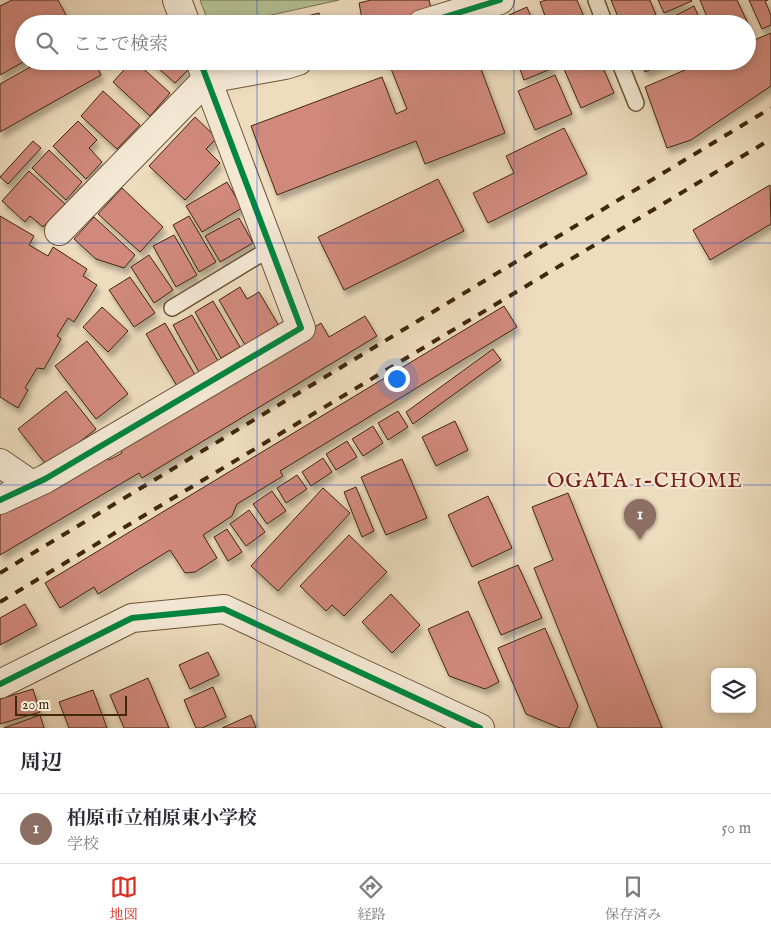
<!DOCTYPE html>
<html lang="ja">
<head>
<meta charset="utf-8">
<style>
  body { margin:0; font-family:"IM FELL English","Noto Serif JP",serif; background:#f7f7f7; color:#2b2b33 }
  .controls { position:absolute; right:15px; bottom:15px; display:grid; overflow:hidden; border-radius:8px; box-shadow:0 2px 8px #0003 }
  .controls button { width:45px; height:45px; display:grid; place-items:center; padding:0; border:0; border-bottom:1px solid #e1e1e2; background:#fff; color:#2b2b33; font:25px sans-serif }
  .scale { position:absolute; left:15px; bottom:12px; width:112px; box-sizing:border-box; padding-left:5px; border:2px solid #41280a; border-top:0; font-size:14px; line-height:18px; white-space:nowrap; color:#41280a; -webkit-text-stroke:4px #f4e8d5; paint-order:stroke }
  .you { position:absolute; left:396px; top:378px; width:18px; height:18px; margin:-12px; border:4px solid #fff; border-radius:50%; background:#1a73e8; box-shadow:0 0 0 8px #1a73e833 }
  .badge { display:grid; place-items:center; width:32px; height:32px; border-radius:50%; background:#d93025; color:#fff; font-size:16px; font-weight:700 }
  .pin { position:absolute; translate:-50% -41px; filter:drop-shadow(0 1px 2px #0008) }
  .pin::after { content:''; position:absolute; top:26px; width:18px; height:15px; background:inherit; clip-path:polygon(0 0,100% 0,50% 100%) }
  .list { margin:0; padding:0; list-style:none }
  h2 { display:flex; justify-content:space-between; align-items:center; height:65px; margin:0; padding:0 20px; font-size:21px }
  h2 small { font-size:16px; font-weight:400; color:#7c7c81 }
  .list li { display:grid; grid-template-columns:32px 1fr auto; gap:15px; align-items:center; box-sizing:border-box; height:70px; padding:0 20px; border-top:1px solid #e1e1e2 }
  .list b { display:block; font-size:19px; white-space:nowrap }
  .list p { margin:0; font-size:16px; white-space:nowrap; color:#7c7c81 }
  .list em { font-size:16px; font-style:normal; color:#7c7c81 }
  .icon { flex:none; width:28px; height:28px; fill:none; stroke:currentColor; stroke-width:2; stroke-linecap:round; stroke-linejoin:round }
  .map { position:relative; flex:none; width:771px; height:728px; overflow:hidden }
  .search { position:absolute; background:#fff; box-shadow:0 2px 8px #0003; left:15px; right:15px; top:15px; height:55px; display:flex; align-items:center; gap:12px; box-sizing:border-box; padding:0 18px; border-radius:28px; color:#7c7c81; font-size:19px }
  .sheet { height:135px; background:#fff }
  nav { display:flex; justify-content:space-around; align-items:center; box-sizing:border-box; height:70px; border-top:1px solid #e1e1e2; background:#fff; font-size:14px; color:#7c7c81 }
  nav a { display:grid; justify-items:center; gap:2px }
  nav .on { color:#d93025 }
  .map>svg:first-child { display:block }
  .green { fill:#b4c295; stroke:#7a7550 }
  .building { fill:#d0897c; stroke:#41280a; filter:url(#shadow) }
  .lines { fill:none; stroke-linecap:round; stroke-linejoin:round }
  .lane-casing { stroke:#6c5537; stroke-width:18 }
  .street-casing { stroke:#6c5537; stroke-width:30 }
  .lane { stroke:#f4e8d5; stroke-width:15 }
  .street { stroke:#f4e8d5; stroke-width:28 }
  .rail { stroke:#41280a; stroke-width:4; stroke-dasharray:9 9; stroke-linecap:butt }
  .cycleway-casing { stroke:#f4e8d5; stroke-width:9 }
  .cycleway { stroke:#00873e; stroke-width:6 }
  .grid { fill:none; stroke:#1d4ed8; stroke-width:1; stroke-opacity:0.55 }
  .labels { text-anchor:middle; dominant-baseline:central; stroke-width:4; stroke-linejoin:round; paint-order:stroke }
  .neighbourhood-label { font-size:21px; letter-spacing:1px; fill:#7a1f14; stroke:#f4e8d5 }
</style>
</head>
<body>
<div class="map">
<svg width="771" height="728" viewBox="0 0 771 728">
  <defs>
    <filter id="shadow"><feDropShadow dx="3" dy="5.5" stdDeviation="2.5" flood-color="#0004"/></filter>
  </defs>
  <rect width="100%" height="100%" fill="#eedcbe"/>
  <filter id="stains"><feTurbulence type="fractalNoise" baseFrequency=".004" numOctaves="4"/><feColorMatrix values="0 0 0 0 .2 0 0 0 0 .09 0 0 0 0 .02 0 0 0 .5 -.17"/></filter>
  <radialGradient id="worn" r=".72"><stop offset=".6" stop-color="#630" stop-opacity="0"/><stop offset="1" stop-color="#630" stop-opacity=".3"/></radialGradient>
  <path class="green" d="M200,0H339L231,24H209Z"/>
  <g class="building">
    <path d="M12,0H58L71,24H24V61H25L0,75V6Z"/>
    <path d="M371,0H429L432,12L386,24H363L359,3Z"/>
    <path d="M546,0H577L587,24H548L540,2Z"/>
    <path d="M611,0H650L656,15L637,24H621Z"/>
    <path d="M658,0H691L692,1L664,13Z"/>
    <path d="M700,0H737L752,32L747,34V24H710Z"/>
    <path d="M749,0H768L765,1L771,15V25L762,29Z"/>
    <path d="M694,6L702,24H669L667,20Z"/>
    <path d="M527,7L534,24H502L500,19Z"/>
    <path d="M319,13L321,24L280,23Z"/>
    <path d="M771,33V86L691,140L667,148L645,87L706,61H747V43Z"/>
    <path d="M41,61H94L101,75L0,132V84Z"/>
    <path d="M132,61H135L170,93L150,116L113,82Z"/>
    <path d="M150,61H180L189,69L175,83Z"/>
    <path d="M388,61H478L505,133L425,164L416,141L277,195L251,126L382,77L396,114L407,109Z"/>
    <path d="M517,61H550L553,68L524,80Z"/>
    <path d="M581,61H600L614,93L581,108L564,69Z"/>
    <path d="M640,61H669L645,72Z"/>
    <path d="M555,75L572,114L535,130L518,91Z"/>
    <path d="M103,91L140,125L117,149L81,116Z"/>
    <path d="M195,117L217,138L206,149L220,163L185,200L149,166Z"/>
    <path d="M78,121L97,140L89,148L102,162L86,179L53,146Z"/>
    <path d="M564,128L587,174L488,223L473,193L514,173L506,156Z"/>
    <path d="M33,141L41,148L8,184L0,177Z"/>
    <path d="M49,150L82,182L66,200L32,168Z"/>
    <path d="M29,171L65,204L43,227L30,216L25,222L2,201Z"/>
    <path d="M438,179L464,231L344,290L318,237Z"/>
    <path d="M227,182L242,208L202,232L186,206Z"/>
    <path d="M770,185L771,224L710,260L693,230Z"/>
    <path d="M122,188L163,227L140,252L98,214Z"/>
    <path d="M0,216L34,236L29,245L48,256L53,247L87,269L83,276L97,285L74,322L68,318L57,336L61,339L44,369L37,368L25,388L28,390L18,408L0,397Z"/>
    <path d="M189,216L216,262L199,272L173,225Z"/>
    <path d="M94,217L135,255L124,268L96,259L74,239Z"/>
    <path d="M239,218L253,243L220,262L205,236Z"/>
    <path d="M174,235L197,275L176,287L153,246Z"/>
    <path d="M149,255L173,290L154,303L131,267Z"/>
    <path d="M130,277L155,313L134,327L109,290Z"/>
    <path d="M240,287L247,299L259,292L279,326L245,345L219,300Z"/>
    <path d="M213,301L240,347L221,358L195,312Z"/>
    <path d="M504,306L517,327L280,471L283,476L237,504L232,516L203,535L217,558L195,572L185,573L170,550L98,594L94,587L60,608L45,583Z"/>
    <path d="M102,307L128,331L108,352L83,327Z"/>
    <path d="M192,315L218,361L199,372L173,325Z"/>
    <path d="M365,316L377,336L142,478L139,473L0,555V514L104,452L109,460L122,453L119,445L321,323L329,337Z"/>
    <path d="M165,323L195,375L177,386L146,334Z"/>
    <path d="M87,341L128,394L96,419L55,366Z"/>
    <path d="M493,349L501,360L413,424L406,412Z"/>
    <path d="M66,391L96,429L48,467L18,429Z"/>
    <path d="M398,411L408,427L388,440L378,423Z"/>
    <path d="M455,421L468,450L436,466L422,437Z"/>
    <path d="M373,426L383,443L363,456L352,439Z"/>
    <path d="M347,441L357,457L336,470L326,454Z"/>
    <path d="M323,458L332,472L311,486L302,472Z"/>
    <path d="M402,459L427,518L386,535L361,477Z"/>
    <path d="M297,475L307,489L286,503L277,488Z"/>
    <path d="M356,487L374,531L362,537L344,492Z"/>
    <path d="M323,488L350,513L278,591L251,566Z"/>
    <path d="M272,491L286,511L267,524L253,504Z"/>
    <path d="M568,493L662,728H598L534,568L553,560L532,507Z"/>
    <path d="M488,496L512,548L472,567L448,515Z"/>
    <path d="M249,510L265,532L246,546L230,524Z"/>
    <path d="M227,529L242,552L228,561L214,537Z"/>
    <path d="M349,535L387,572L344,616L332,605L326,611L300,586Z"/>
    <path d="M518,565L542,618L501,635L478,582Z"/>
    <path d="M391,594L420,625L392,653L362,622Z"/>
    <path d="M25,604L37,625L0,645V618Z"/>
    <path d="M468,611L499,682L485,689L449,676L428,629Z"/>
    <path d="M545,628L578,706L569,728H560L526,714L498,648Z"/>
    <path d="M208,652L219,675L190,689L179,665Z"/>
    <path d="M148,678L169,728H124L110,695Z"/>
    <path d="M213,687L226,717L202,728H196L184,700Z"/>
    <path d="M33,689L40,712L0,724V699Z"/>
    <path d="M93,690L107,728H69L59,702Z"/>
    <path d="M40,715L44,728H4Z"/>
    <path d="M251,715L256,728H222Z"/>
  </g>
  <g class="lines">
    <defs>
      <g id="lane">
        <path d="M596,0L605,24"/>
        <path d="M619,61L636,103"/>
        <path d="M172,308L271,248"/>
      </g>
      <g id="street">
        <path d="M177,0L186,24"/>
        <path d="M422,24L500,0"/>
        <path d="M59,231L207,79L285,65L298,61"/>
        <path d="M0,463L32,485"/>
        <path d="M0,500L45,479L301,328L200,61"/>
        <path d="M0,684L132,618L224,609L480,728"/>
      </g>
    </defs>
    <use href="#lane" class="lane-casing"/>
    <use href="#street" class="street-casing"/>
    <use href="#lane" class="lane"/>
    <use href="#street" class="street"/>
    <g class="rail">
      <path d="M0,573L771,108"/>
      <path d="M0,602L771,139"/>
    </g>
    <defs>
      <g id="cycleway">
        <path d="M422,24L500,0"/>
        <path d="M0,500L45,479L301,328L200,61"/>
        <path d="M0,684L132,618L224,609L480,728"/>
      </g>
    </defs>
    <use href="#cycleway" class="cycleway-casing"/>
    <use href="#cycleway" class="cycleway"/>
  </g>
  <path class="grid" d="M257,0V24M514,0V24M257,61V728M514,61V728M0,243H771M0,485H771"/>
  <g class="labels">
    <g class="neighbourhood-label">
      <text x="645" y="481">OGATA 1-CHOME</text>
    </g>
  </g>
  <rect width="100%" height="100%" filter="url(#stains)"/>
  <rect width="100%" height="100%" fill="url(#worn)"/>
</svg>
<div class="controls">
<button><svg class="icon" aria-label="layers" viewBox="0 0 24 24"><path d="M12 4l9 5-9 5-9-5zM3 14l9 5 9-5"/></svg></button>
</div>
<div class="scale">20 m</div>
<div class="you"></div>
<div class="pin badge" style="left:640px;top:540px;background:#8d6e63">1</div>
<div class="search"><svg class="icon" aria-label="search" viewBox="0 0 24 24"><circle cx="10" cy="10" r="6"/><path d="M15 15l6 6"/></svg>ここで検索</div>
</div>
<section class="sheet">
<h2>周辺<small></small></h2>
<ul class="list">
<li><span class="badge" style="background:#8d6e63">1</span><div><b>柏原市立柏原東小学校</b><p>学校</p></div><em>50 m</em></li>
</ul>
</section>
<nav>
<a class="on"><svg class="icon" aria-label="map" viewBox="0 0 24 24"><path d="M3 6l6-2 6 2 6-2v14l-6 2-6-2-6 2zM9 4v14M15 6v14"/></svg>地図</a>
<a><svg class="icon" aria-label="directions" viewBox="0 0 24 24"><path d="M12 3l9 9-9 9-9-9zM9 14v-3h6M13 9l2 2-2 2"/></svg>経路</a>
<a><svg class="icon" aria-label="saved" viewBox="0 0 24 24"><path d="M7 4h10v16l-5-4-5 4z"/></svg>保存済み</a>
</nav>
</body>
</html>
